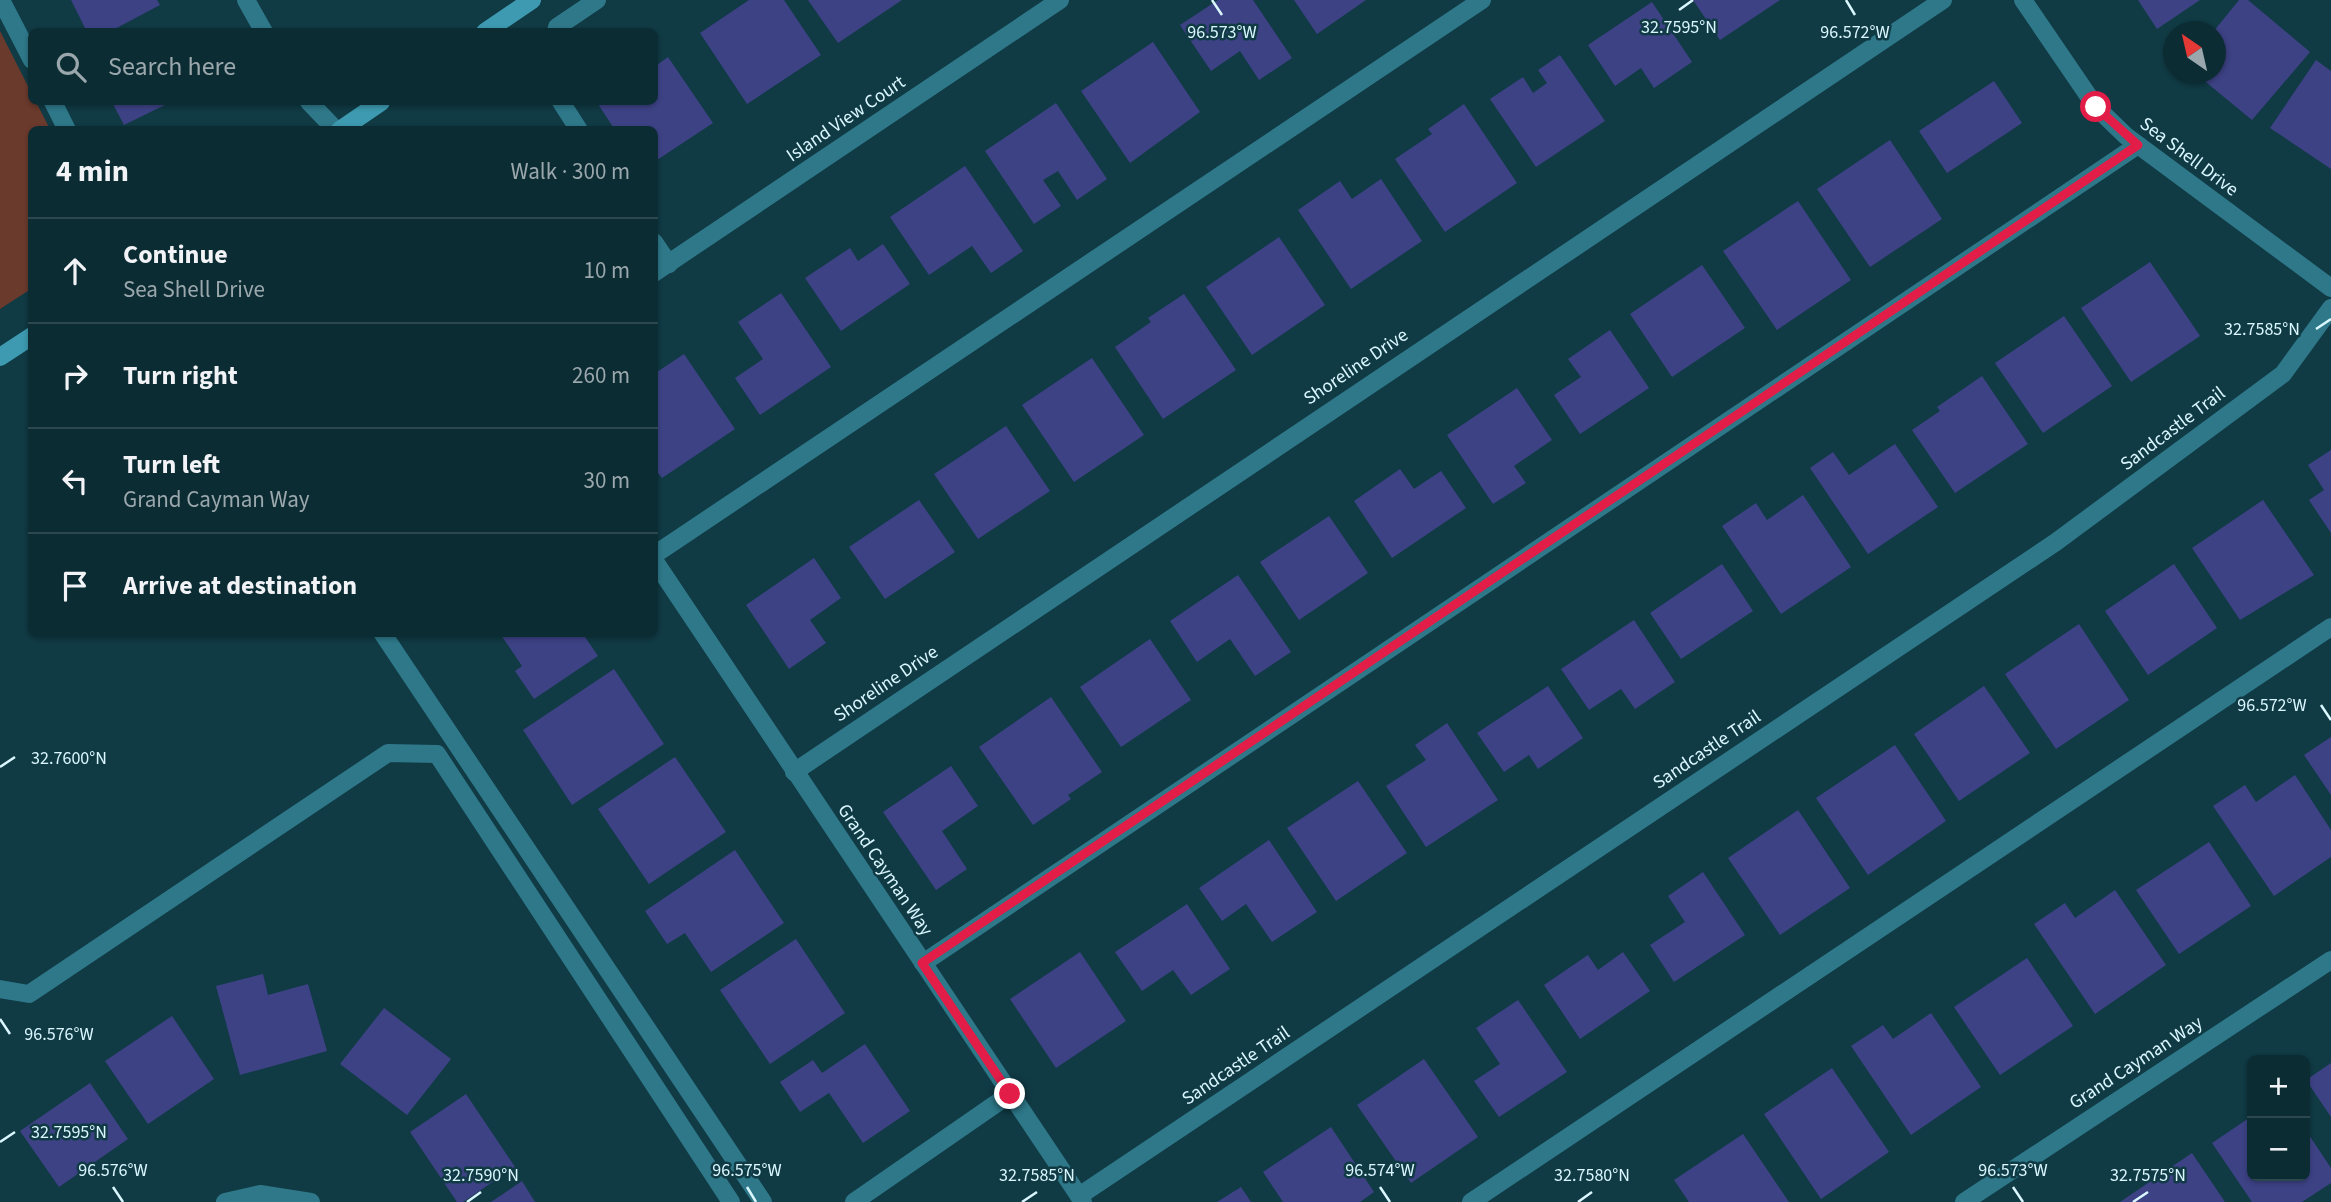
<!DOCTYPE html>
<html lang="en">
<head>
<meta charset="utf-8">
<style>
  body { margin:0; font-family:"Source Sans 3",sans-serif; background:#15343b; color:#f1f3f6 }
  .controls { position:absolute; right:21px; bottom:21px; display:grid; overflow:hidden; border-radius:10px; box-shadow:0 2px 5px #0004 }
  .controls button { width:63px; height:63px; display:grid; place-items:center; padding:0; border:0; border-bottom:2px solid #2c484e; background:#0c2c33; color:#f1f3f6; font:35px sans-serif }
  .compass { position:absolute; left:2163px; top:21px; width:63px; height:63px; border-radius:50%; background:#0c2c33; box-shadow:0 2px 5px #0004; rotate:326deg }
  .stop { position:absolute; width:21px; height:21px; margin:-16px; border:5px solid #e11d48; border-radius:50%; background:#fff }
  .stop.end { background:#e11d48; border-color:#fff; box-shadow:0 2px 7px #0008 }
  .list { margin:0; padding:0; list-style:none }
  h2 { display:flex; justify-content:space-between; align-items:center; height:91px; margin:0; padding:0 28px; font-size:30px }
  h2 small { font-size:23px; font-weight:400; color:#9aa7ac }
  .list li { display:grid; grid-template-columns:46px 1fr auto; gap:21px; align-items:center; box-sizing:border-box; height:105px; padding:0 28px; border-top:2px solid #2c484e }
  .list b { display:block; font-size:26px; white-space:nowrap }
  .list p { margin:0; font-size:23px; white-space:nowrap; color:#9aa7ac }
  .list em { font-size:23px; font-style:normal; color:#9aa7ac }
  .icon { flex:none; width:38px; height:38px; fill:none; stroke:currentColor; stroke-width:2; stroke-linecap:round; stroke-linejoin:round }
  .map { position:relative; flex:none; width:2331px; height:1202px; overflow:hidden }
  .search { position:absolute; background:#0c2c33; box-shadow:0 2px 5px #0004; left:28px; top:28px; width:630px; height:77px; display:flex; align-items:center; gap:18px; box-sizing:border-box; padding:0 24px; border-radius:10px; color:#9aa7ac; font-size:26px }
  .panel { position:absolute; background:#0c2c33; box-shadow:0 2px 5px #0004; left:28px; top:126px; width:630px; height:511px; border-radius:10px }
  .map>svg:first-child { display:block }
  .green { fill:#6a3a2c }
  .building { fill:#3d4285 }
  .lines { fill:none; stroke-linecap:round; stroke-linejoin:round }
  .lane { stroke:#2e7889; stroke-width:18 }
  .street { stroke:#2e7889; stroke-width:18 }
  .secondary { stroke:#3d9ab0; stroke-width:18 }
  .route { stroke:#e11d48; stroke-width:9 }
  .ticks { fill:none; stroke:#daf7ff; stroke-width:2.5 }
  .labels { text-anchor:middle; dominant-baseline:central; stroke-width:5; stroke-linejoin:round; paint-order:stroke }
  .street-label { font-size:19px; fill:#daf7ff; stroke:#103a44 }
  .ticks-label { font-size:18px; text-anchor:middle; fill:#daf7ff; stroke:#103a44; stroke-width:5; stroke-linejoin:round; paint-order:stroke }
</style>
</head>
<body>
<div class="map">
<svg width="2331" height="1202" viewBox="0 0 2331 1202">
  <rect width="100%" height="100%" fill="#103a44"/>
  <path class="green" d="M0,31L31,92L32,102H36L50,129L32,130L31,289L0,309Z"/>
  <g class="building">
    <path d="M71,0H157L160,5L109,32H87Z"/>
    <path d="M749,0H784L821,55L747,104L700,33Z"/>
    <path d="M808,0H902L838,43Z"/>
    <path d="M1218,0H1253L1292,58L1259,80L1240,51L1211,71L1180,25Z"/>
    <path d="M1294,0H1366L1317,34Z"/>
    <path d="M1693,0H1780L1720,40Z"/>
    <path d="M2138,0H2200L2157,29Z"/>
    <path d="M2239,0H2248L2310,52L2252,120L2196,74H2216V32H2213Z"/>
    <path d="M1652,2L1692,62L1654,88L1641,68L1615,86L1588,45Z"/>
    <path d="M1153,42L1200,112L1130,163L1081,91Z"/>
    <path d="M1560,55L1605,121L1536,167L1490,99L1523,77L1533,93L1547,83L1538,70Z"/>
    <path d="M668,57L713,123L654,162V130H615L598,104L603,102H654V67Z"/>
    <path d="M2316,60L2331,71V169L2270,128Z"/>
    <path d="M1994,81L2022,123L1947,173L1919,131Z"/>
    <path d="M112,102H171L124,125Z"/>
    <path d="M1056,103L1107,179L1077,200L1058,171L1043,180L1061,206L1034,224L985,151Z"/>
    <path d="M1464,104L1517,183L1445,232L1395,159L1432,134L1428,129Z"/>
    <path d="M1890,140L1942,219L1870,267L1817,189Z"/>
    <path d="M965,166L1023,251L991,273L972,246L929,275L890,217Z"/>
    <path d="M1381,179L1422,241L1351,289L1298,210L1340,181L1352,199Z"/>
    <path d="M1798,201L1851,280L1777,330L1723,251Z"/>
    <path d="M1279,237L1325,305L1252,355L1206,287Z"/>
    <path d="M883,244L910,284L841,331L805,278L850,248L858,261Z"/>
    <path d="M2150,262L2200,336L2131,382L2081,308Z"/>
    <path d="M1702,265L1745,328L1672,377L1630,314Z"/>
    <path d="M781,293L831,367L760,415L735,378L763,359L738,322Z"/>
    <path d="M1184,294L1236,370L1163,419L1115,347L1151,322L1148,318Z"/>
    <path d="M2064,316L2112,386L2043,433L1995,363Z"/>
    <path d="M1610,330L1649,388L1580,434L1554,395L1581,377L1568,359Z"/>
    <path d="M684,354L735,429L662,478L654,468V374Z"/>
    <path d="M1092,358L1144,435L1074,482L1022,405Z"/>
    <path d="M1982,376L2028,444L1955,493L1912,430L1940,411L1937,407Z"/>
    <path d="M1517,388L1552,440L1514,466L1526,483L1493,504L1447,435Z"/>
    <path d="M1006,426L1050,491L978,539L934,474Z"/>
    <path d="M1895,444L1938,507L1868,554L1810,468L1833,452L1849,475Z"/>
    <path d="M2331,450V533L2309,500L2324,490L2308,465Z"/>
    <path d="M1400,469L1414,489L1441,471L1466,508L1392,558L1354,501Z"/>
    <path d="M1803,495L1851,567L1781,614L1722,526L1756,503L1767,520Z"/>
    <path d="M919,500L955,552L885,599L849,547Z"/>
    <path d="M2263,500L2314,575L2240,620L2192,548Z"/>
    <path d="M1329,516L1368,573L1299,620L1260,562Z"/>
    <path d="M814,558L841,598L810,620L826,643L789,669L746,605Z"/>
    <path d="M1722,564L1753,611L1681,659L1650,613Z"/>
    <path d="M2174,564L2217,628L2148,675L2105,611Z"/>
    <path d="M1238,575L1291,652L1255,676L1230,639L1197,662L1170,621Z"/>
    <path d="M1634,620L1675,682L1635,709L1621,689L1589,710L1561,669Z"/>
    <path d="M2079,624L2129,700L2056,749L2005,674Z"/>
    <path d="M503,634H583L598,656L534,699L515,671L522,666L501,635Z"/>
    <path d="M1150,639L1191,700L1121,747L1080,687Z"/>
    <path d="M614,669L664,744L572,805L523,730Z"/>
    <path d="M1548,686L1583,738L1538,769L1529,755L1504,772L1477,733Z"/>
    <path d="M1984,686L2030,753L1959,801L1914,734Z"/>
    <path d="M1051,697L1102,772L1068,795L1071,799L1033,825L979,747Z"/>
    <path d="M1447,723L1498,800L1426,847L1386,786L1426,760L1415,745Z"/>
    <path d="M2331,737V795L2304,755Z"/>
    <path d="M1895,745L1946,821L1868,875L1816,798Z"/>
    <path d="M675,757L726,832L649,884L598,809Z"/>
    <path d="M951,766L978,806L942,831L967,869L936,890L883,812Z"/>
    <path d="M2295,775L2331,830V857L2274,896L2213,806L2245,785L2256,802Z"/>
    <path d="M1358,781L1407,853L1336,901L1287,828Z"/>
    <path d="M1798,810L1850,888L1780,935L1728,858Z"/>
    <path d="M1269,840L1317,912L1272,942L1246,904L1222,921L1199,888Z"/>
    <path d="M2209,842L2251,906L2179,954L2136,890Z"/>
    <path d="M735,850L784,923L711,972L685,933L667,944L645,911Z"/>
    <path d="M1703,872L1745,935L1674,982L1650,945L1685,922L1668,896Z"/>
    <path d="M2115,890L2166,965L2095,1014L2034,924L2065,903L2075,918Z"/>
    <path d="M1187,904L1230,969L1191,995L1173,970L1142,991L1115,952Z"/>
    <path d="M796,939L845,1013L770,1064L720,990Z"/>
    <path d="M1080,952L1126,1021L1056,1068L1010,999Z"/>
    <path d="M1623,952L1650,991L1580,1039L1544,985L1588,955L1598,970Z"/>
    <path d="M2027,958L2073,1026L2000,1075L1954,1007Z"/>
    <path d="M263,974L268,995L308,984L327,1051L240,1075L216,986Z"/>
    <path d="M1518,1000L1567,1072L1499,1117L1474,1081L1500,1064L1476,1028Z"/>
    <path d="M384,1008L451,1059L407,1115L340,1064Z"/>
    <path d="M1931,1013L1981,1087L1911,1135L1851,1046L1883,1025L1893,1039Z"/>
    <path d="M172,1016L214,1079L148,1124L105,1061Z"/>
    <path d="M865,1044L910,1111L863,1143L829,1093L800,1112L780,1082L813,1060L822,1073Z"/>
    <path d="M1424,1059L1478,1137L1411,1183L1357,1105Z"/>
    <path d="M2331,1063V1117L2306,1080Z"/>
    <path d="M1832,1068L1889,1152L1821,1199L1764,1114Z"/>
    <path d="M90,1083L128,1139L59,1187L20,1131Z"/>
    <path d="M466,1094L515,1167L463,1202H457L410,1132Z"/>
    <path d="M2252,1116V1176H2305V1129L2331,1168V1183L2302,1202H2252L2212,1143Z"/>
    <path d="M1331,1127L1374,1192L1360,1202H1283L1263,1172Z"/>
    <path d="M1743,1134L1789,1202H1689L1674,1180Z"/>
    <path d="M2192,1153L2225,1202H2120Z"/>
    <path d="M522,1181L535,1202H491Z"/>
    <path d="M1241,1187L1251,1202H1217Z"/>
  </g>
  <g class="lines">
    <g class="lane">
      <path d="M1,0L32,60"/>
      <path d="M556,32L557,27L597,0"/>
      <path d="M53,102L67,130"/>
      <path d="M561,102L579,130"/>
      <path d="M654,242L669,264"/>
      <path d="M654,555L1482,0"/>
      <path d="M383,634L763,1202"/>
      <path d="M923,963L2138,145"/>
      <path d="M0,989L29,994L388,753L437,754L731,1202"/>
      <path d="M854,1202L1010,1094"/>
      <path d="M1471,1202L2331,627"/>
    </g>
    <g class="street">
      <path d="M246,0L264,32"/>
      <path d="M2023,0L2096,107L2126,136L2331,288"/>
      <path d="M309,102L336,130"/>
      <path d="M654,273L1060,0"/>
      <path d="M654,560L1083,1202"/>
      <path d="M794,772L1943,0"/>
      <path d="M1079,1196L2056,542L2283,374L2331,308"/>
      <path d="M225,1202L260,1194L311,1202"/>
      <path d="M1964,1202L2331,960"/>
    </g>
    <g class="secondary">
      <path d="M485,32L532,0"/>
      <path d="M340,130L381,102"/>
      <path d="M0,357L32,336"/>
    </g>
  </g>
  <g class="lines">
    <path class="route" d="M1010,1094L922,963L2138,145L2096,107"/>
  </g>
  <path class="ticks" d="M1212,0L1222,15M1846,0L1855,15M1679,10L1693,0M2316,329L2331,319M2321,705L2331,720M0,767L15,757M0,1019L10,1034M0,1142L15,1132M113,1187L123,1202M747,1187L756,1202M1380,1187L1390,1202M2013,1187L2023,1202M467,1202L481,1192M1022,1202L1037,1192M1578,1202L1592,1192M2133,1202L2148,1192"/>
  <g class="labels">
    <g class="street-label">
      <text transform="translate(846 119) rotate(-34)">Island View Court</text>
      <text transform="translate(2189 157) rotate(37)">Sea Shell Drive</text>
      <text transform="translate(1356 367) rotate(-34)">Shoreline Drive</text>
      <text transform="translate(2173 429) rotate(-37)">Sandcastle Trail</text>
      <text transform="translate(886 684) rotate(-34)">Shoreline Drive</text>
      <text transform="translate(1707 750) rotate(-34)">Sandcastle Trail</text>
      <text transform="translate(885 870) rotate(56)">Grand Cayman Way</text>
      <text transform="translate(2136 1063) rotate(-33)">Grand Cayman Way</text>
      <text transform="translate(1236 1066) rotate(-34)">Sandcastle Trail</text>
    </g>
  </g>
  <g class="ticks-label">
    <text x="1679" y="33">32.7595°N</text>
    <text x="1222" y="38">96.573°W</text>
    <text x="1855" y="38">96.572°W</text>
    <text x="2262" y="335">32.7585°N</text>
    <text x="2272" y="711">96.572°W</text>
    <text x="69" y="764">32.7600°N</text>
    <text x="59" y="1040">96.576°W</text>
    <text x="69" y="1138">32.7595°N</text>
    <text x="113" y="1176">96.576°W</text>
    <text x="747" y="1176">96.575°W</text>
    <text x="1380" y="1176">96.574°W</text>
    <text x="2013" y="1176">96.573°W</text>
    <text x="481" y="1181">32.7590°N</text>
    <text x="1037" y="1181">32.7585°N</text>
    <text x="1592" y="1181">32.7580°N</text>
    <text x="2148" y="1181">32.7575°N</text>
  </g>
</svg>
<div class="controls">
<button>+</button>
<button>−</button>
</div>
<svg class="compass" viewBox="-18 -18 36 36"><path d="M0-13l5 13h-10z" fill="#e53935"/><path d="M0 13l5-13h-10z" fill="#9aa7ac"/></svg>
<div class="stop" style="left:2096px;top:107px"></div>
<div class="stop end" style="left:1010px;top:1094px"></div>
<div class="search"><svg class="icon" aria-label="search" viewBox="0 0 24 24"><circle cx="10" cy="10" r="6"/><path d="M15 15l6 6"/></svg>Search here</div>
<section class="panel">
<h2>4 min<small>Walk · 300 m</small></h2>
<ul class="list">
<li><svg class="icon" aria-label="ahead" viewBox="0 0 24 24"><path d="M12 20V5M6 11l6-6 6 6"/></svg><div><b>Continue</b><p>Sea Shell Drive</p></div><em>10 m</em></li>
<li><svg class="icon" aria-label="right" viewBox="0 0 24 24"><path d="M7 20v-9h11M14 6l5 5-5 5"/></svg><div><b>Turn right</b></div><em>260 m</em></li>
<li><svg class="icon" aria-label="left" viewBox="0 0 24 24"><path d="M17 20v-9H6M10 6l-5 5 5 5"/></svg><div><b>Turn left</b><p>Grand Cayman Way</p></div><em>30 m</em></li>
<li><svg class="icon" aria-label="arrive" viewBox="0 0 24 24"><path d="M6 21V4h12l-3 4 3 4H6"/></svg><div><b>Arrive at destination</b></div></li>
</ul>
</section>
</div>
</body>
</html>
